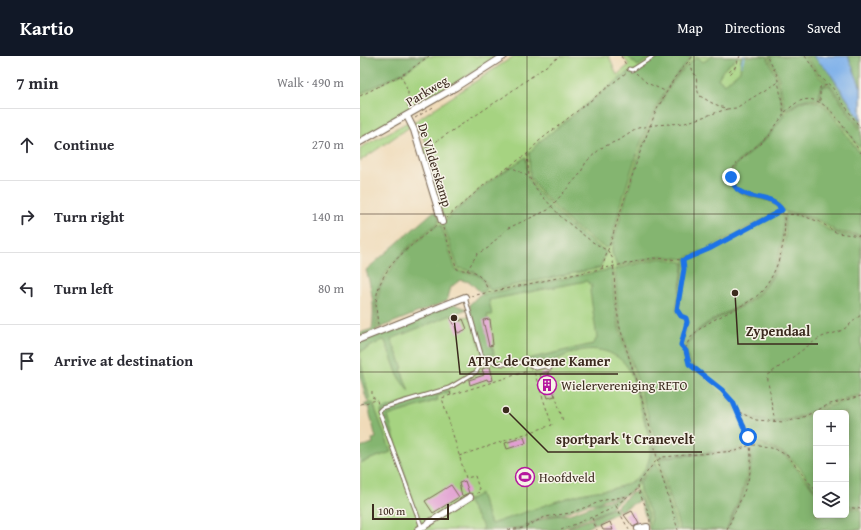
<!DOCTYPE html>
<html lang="en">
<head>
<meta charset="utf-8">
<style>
  body { margin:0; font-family:"Gentium Book Plus",serif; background:#f7f7f7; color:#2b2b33 }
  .controls { position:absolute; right:12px; bottom:12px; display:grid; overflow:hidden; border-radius:6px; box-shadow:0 2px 10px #0003 }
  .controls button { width:36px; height:36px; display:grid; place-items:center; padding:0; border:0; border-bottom:1px solid #e1e1e2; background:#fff; color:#2b2b33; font:20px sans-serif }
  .scale { position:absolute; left:12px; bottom:10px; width:77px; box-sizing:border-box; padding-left:4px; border:2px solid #3b2a1e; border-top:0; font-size:11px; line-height:14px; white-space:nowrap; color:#3b2a1e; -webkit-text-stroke:3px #f7f3e8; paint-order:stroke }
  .stop { position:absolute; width:12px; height:12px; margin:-9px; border:3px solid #1a73e8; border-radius:50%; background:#fff }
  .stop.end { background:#1a73e8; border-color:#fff; box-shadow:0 1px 4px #0008 }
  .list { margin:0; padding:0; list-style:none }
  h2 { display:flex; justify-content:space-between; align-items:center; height:52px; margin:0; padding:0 16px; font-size:17px }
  h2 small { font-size:13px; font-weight:400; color:#7c7c81 }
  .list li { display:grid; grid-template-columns:26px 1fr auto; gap:12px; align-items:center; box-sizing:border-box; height:72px; padding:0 16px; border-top:1px solid #e1e1e2 }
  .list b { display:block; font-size:15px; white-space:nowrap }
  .list em { font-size:13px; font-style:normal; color:#7c7c81 }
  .icon { flex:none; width:22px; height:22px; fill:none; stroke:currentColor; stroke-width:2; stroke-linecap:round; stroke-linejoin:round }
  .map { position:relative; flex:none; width:501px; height:474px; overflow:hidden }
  header { display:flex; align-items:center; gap:24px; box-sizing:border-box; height:56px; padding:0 20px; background:#111827; color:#fff }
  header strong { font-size:19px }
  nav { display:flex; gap:22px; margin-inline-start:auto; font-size:14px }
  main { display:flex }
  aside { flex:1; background:#fff }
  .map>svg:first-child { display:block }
  .green { fill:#a6d381; stroke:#707e50; fill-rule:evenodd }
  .forest { fill:#84b56f; stroke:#607046 }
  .water { fill:#7eb0ea; stroke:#5c6d84 }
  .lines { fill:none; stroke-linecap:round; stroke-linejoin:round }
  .stream { stroke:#7eb0ea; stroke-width:1.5 }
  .building { fill:#e19ed2 }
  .lane-casing { stroke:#7a6854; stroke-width:5 }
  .street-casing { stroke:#7a6854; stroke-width:8 }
  .path { stroke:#7a6854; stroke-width:1; stroke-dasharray:3 3; stroke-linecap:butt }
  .lane { stroke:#fff; stroke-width:3 }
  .street { stroke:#fff; stroke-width:6 }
  .route { stroke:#1a73e8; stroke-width:5 }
  .grid { fill:none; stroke:#3b2a1e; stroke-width:1; stroke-opacity:0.55 }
  .labels { text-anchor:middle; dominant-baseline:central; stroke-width:3; stroke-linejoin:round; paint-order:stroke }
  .street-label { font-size:13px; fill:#3b2a1e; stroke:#f7f3e8 }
  .poi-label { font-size:13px; fill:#3b2a1e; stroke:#f7f3e8; text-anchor:start }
  .leader { fill:none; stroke:#3b2a1e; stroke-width:1.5 }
  .callout-dot { fill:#3b2a1e; stroke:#f7f3e8; stroke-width:1.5 }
  .callout-label { font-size:14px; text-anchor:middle; font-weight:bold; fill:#3b2a1e; stroke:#f7f3e8; stroke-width:3; stroke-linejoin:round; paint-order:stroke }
</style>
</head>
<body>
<header>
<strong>Kartio</strong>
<nav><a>Map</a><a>Directions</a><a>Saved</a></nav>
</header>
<main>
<aside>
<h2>7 min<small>Walk · 490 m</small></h2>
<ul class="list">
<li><svg class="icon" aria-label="ahead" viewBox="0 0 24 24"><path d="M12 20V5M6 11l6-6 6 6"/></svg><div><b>Continue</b></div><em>270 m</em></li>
<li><svg class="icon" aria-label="right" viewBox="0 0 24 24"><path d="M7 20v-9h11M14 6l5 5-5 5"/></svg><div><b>Turn right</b></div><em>140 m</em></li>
<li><svg class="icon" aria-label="left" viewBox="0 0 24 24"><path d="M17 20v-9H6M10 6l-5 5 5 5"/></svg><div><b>Turn left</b></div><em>80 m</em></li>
<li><svg class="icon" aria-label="arrive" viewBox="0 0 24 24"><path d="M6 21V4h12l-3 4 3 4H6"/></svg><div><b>Arrive at destination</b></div></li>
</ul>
</aside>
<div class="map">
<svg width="501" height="474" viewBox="0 0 501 474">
  <rect width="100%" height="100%" fill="#f7f3e8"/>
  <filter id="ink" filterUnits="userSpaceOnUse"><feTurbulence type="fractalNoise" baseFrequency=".025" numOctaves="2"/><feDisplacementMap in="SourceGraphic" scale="8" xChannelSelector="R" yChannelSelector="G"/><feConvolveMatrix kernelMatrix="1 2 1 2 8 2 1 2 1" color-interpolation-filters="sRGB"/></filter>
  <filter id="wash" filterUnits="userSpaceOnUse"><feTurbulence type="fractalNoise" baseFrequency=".012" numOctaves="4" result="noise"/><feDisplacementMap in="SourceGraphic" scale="16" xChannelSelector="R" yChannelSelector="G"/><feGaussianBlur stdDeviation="0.9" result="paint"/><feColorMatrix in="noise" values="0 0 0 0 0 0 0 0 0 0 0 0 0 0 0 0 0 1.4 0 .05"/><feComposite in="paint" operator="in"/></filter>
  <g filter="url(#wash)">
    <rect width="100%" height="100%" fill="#f0dbb9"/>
    <g class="green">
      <path d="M0,0H141L0,83Z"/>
      <path d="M154,0H249L257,19L269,9L263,0H501V474H289L281,444L273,428L125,474H0V405L22,397L0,316V291L90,254L102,261L118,259L128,243L228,224L233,228L256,274L246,217L123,240L113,220L95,224L82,237L13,276L14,238L28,206L82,158L62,93L68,90L54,66ZM456,357H486V459H456Z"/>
      <path d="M48,66L51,70L0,105V92Z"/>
    </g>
    <g class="forest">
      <path d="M0,0H67L46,15L0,38Z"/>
      <path d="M267,0H292L278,10Z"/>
      <path d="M296,0H332C324,12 313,21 306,34C279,78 263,141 250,190L245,192L212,169L178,133L170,121L169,97L179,86L267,17L277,14Z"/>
      <path d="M353,0H379L363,14L358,23L365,28L380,15L381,0H407L416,20L424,58C417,73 401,86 389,97C383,102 376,106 373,112C367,120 371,131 379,136C391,143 414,141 420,154L349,192L323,203L301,200L257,210L252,197V191C266,141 285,65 315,23C320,16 328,9 334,3L339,2L343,6Z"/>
      <path d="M409,0H444L458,20L467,28L460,31L459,44C441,40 440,47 425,54L418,19Z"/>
      <path d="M446,0H453L469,16L501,64V72L472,31L459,18Z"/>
      <path d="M488,0H501V32Z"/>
      <path d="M469,29L501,75V89L499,91L470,52L461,45V31Z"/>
      <path d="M447,44L459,46L468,53L501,99V179L477,176L460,165L440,158L425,156L415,145L391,140L378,134L372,125V117L376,109L409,80L427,55L440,46Z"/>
      <path d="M166,101L168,122L176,134L211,171L246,196L240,212L130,234L125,225L115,216L98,212L83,168L84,165L130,125Z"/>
      <path d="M73,156L78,158L79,166C57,183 20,211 16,241C14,252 18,264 16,275L0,281V277L12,273C15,253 12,233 6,214Z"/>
      <path d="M419,156L422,158L423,162C424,190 416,225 392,242C369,259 335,265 325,293L322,289L328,266L326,261L322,259L318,254L325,204L350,194Z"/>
      <path d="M426,158C449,158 458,170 476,177C484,180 493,179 501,181V339C490,341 479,344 469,348C441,360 409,377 380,355C376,353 376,348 373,345C367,336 356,327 347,320C335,312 321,304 329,287C339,263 383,256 400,237C414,223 424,199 425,179C426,173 423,164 426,158Z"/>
      <path d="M77,169H81L96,214C107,220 123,211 126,235L120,236L110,226L100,224L91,231L87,245L19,272L17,247L20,231L40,200Z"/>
      <path d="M301,202L323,206V213L316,254C318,261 324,260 326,266L320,289L325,296L327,305L372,346L383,369L389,388L376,394L297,401L296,385L261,272L257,249L255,213Z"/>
      <path d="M252,213L255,250L259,272L293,386L295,402L273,434L266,439L245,443L238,447L227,448L202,458L185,460L163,471L145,474H121L124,472L107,445L120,438L131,468C161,458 191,446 221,438C240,433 258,435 274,424C286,416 291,403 291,389L272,320C262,294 233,288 209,298C201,301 194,306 186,308L184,303L179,305L180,309L167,305H159L233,288L237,282L230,235L232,229L226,225L129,244L132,259H127L134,298L123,299L110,254V248L119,239Z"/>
      <path d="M93,248L107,253L31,283L43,312L41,313L49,336L39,322L25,285L23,284L0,296V285Z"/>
      <path d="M0,303L10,344H7L0,321Z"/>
      <path d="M88,334L89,337L77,340L78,344L28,360L51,440L21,355L23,353Z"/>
      <path d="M501,341V452L486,450V357H456V434C451,430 447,422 443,416C431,399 412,387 390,387L381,360V358C433,380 453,350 501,341Z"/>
      <path d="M13,347L31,396L0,407V391L13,387L12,383L16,382L8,350L5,351V348Z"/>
      <path d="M393,389L415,394L427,401L456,436V459H486V452L501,454V474H367C379,446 394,422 391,390Z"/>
      <path d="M389,391C392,422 377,447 366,474H320L299,403L314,400L376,396Z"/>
      <path d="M296,406L301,418L317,474H289L291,465L290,456L280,435L279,427Z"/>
      <path d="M277,435L288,457V468L280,444L260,455L257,450L270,438Z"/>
      <path d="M263,441L248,454L200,474H153C165,472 173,466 185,462C192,459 201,460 209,458C227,452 244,444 263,441Z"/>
      <path d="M256,451L258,456L235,468L232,462Z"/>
      <path d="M231,463L234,468L223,474H209L208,472Z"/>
    </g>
    <path class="water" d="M453,0H488L501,32V64L469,16Z"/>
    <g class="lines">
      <path class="stream" d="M381,10L384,0"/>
    </g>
    <g id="blocks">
      <g class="building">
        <path d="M97,259L100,265L103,263L107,273L98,277L91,262Z"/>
        <path d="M130,263L133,289L129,290L123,264Z"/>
        <path d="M130,310L133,324L128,325L127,323L110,329L109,324L124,319L122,313Z"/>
        <path d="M187,316L195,340L188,342L180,318Z"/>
        <path d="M164,381L166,387L147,393L145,387Z"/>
        <path d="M105,425L109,437L102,440L99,427Z"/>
        <path d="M91,429L99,441L73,457L65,445Z"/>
        <path d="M272,455L279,468L273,471L264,459Z"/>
        <path d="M250,466L253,474H243L241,470Z"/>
      </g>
    </g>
  </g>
  <g filter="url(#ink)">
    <use href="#blocks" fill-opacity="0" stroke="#7a6854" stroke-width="1"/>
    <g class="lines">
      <defs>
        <g id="lane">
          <path d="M269,13L272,14L294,0"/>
          <path d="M105,241L123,305"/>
          <path d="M123,305L144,308L165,306L176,312L185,310L190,312"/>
          <path d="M62,472L19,355L22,352L89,332L116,316L123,305"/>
        </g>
        <g id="street">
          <path d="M47,60L54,74L82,166"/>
          <path d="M0,86L96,31L144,0"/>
          <path d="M0,283L105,241"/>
          <path d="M278,473L287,471V474"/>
          <path d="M58,474L110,441"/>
        </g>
      </defs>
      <use href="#lane" class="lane-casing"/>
      <use href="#street" class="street-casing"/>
      <g class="path">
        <path d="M261,0L266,9"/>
        <path d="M445,0L458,19L472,31L501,73"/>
        <path d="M330,6L333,16L336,20L338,36L340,40L352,47L367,53L376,52L418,26"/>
        <path d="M376,10L369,16L370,18L374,14L380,0"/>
        <path d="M276,17L287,27L305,35"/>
        <path d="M41,19L48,36V52"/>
        <path d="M0,40L47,16L69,0"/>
        <path d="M460,45V31L468,29"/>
        <path d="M425,56C430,52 435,47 440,45C467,34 488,80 501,97"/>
        <path d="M55,62L75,50"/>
        <path d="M66,92L142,42L200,0"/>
        <path d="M167,98L169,121L177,134L202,162L231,185L248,195L253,203L256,249L260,272L282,344L294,386L297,403L318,474"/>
        <path d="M148,112L155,113L169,121"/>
        <path d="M424,158L440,159L460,166L477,177L501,180"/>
        <path d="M86,162L130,124L167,98L179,85L267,16"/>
        <path d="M83,172L97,213L115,216L124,225L128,234"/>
        <path d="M323,204L324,213L317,254L321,260L326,262L327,266L321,289L326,295"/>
        <path d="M242,212L279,99L296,55L315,21L333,0"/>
        <path d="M107,215L117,198L128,192L146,173L188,154L220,118L226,106L241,92L261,83L278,72L295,69L325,67L367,53"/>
        <path d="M111,240L293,202L323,204L349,193L422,154"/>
        <path d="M18,269C17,259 15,248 17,238C24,206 54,188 77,169"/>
        <path d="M188,315L203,365"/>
        <path d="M12,335V341L16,343"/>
        <path d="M90,336L91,339L171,314"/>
        <path d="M91,339L82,342L106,422L115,420L120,436L115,438"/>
        <path d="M0,348L17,344L18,349"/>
        <path d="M379,356L396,364L424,366L441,362L470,348L501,340"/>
        <path d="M414,366C415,355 405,325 407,319C425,308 440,295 458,283C466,278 476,278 484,273C490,269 495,263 501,259"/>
        <path d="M99,400L192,369L174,316"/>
        <path d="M256,450L269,474"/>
        <path d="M486,451L501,453"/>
        <path d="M232,462L237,474"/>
        <path d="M290,466C290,452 278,441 278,428L294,407L302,401L376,395L390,389H399L415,393L428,400L456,435"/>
        <path d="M148,474L163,472L185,461L210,457L245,444L268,440"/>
        <path d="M201,474L249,454L278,433"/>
        <path d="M367,474C375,453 389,432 391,409C392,388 385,363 373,346C362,330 342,322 329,308C326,304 325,296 326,291C333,266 381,255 399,238C413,225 422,199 424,181C425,170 426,157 418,149C406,136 378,146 372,125C370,119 372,113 376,108L409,79L424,58L417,19L408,0"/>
      </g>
      <use href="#lane" class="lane"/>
      <use href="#street" class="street"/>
    </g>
  </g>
  <g class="lines" filter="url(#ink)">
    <path class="route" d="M371,121C376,148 410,135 422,154L349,193L323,204L324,213L317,254L321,260L326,262L327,266L321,289L326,295L329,308L362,334L373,346L388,381"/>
  </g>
  <path class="grid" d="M167,0V474M334,0V474M0,158H501M0,316H501"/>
  <defs>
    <symbol id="building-ring" viewBox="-11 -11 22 22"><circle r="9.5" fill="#f7f3e8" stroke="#b5179e" stroke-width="1.5"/><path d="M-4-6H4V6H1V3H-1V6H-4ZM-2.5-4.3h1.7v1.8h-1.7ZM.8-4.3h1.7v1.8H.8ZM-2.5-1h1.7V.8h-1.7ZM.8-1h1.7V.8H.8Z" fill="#b5179e"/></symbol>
    <symbol id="stadium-ring" viewBox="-11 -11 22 22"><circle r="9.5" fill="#f7f3e8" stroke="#b5179e" stroke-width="1.5"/><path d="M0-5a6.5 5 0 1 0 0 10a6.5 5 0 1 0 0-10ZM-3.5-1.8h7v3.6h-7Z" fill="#b5179e"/></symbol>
  </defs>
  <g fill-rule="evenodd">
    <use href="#building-ring" x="176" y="318" width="22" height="22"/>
    <use href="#stadium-ring" x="154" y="410" width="22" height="22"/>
  </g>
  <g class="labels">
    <g class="street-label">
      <text transform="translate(67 35) rotate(-31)">Parkweg</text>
      <text transform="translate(75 109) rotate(73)">De Vilderskamp</text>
    </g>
    <g class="poi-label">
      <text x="201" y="329">Wielervereniging RETO</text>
      <text x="179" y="421">Hoofdveld</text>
    </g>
  </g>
  <path class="leader" d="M375 237L378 288H458M94 262L100 318H258M146 354L188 396H342"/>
  <g class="callout-dot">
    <circle cx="375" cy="237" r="4"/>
    <circle cx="94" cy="262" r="4"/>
    <circle cx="146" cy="354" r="4"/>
  </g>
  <g class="callout-label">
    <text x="418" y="280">Zypendaal</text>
    <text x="179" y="310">ATPC de Groene Kamer</text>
    <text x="265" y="388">sportpark 't Cranevelt</text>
  </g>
</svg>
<div class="controls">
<button>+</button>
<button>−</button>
<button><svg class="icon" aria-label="layers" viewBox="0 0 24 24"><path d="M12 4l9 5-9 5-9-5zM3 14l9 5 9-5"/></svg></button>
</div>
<div class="scale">100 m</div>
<div class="stop" style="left:388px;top:381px"></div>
<div class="stop end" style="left:371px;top:121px"></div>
</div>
</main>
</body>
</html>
